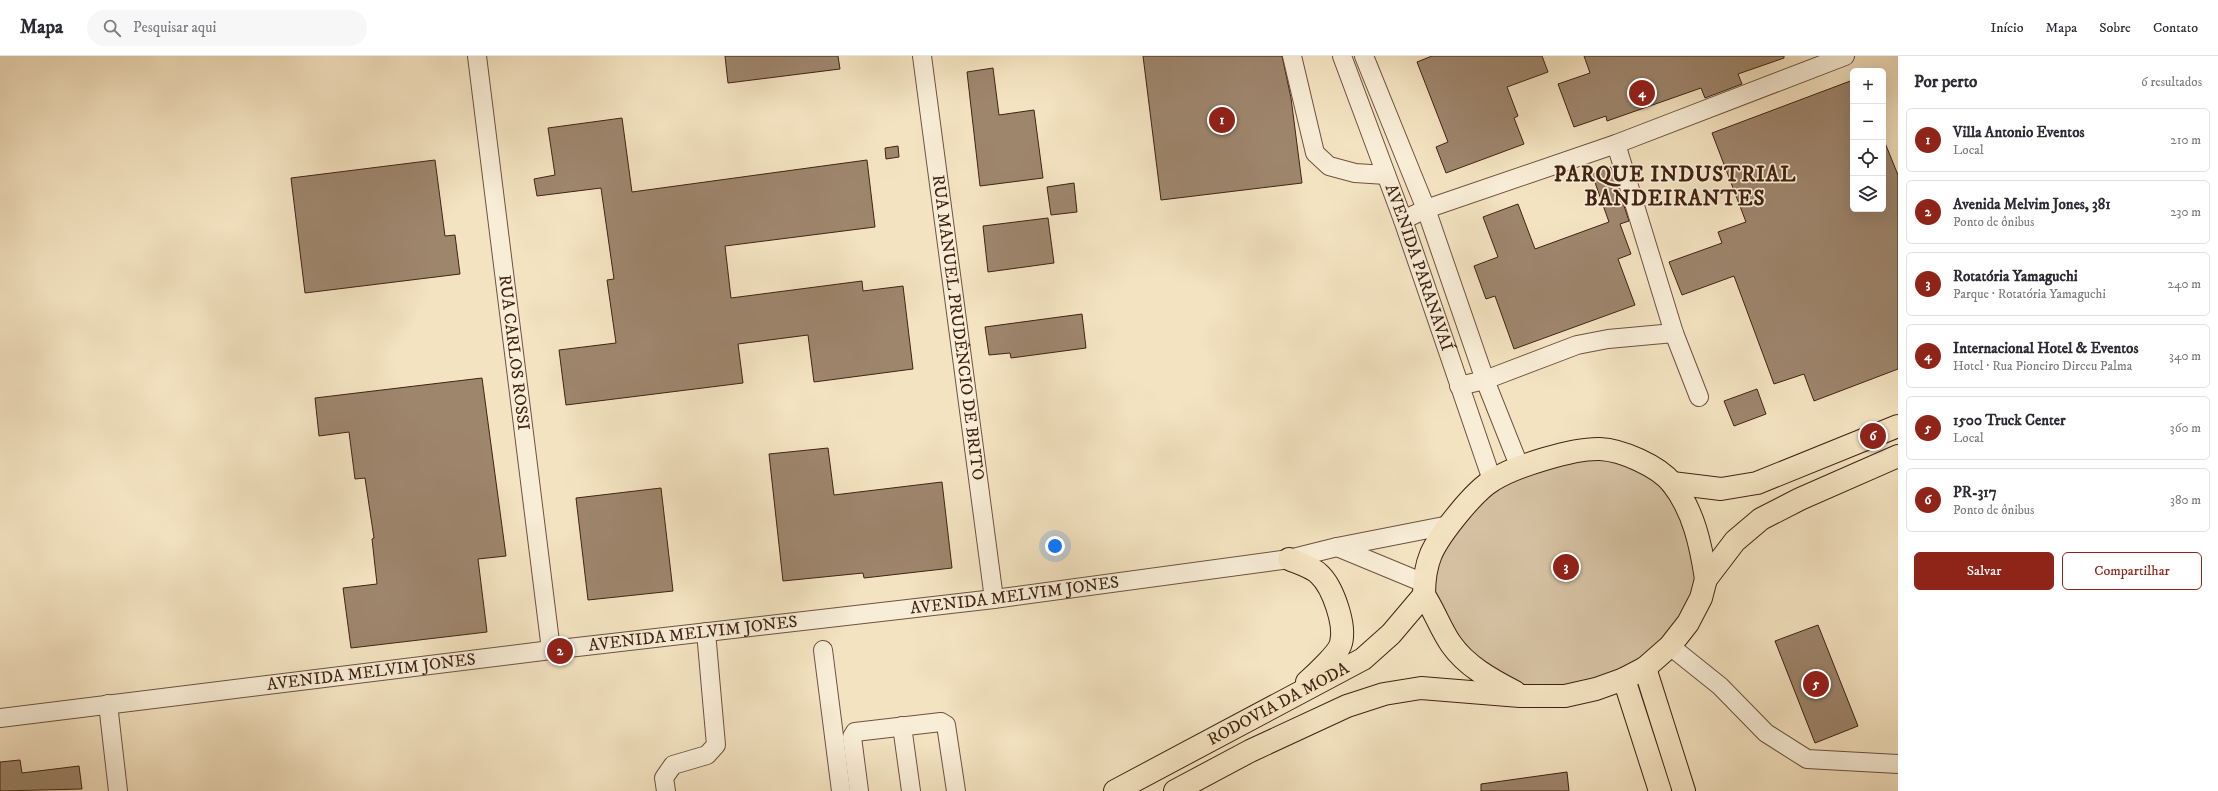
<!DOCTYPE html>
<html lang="pt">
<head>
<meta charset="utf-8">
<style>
  body { margin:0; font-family:"IM FELL DW Pica",serif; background:#f7f7f7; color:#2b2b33 }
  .controls { position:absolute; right:12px; top:12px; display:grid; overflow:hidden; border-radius:6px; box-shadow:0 4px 16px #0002 }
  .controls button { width:36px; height:36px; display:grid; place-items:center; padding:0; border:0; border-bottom:1px solid #e1e1e2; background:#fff; color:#2b2b33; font:20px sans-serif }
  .you { position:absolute; left:1055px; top:490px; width:14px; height:14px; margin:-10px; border:3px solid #fff; border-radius:50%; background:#1a73e8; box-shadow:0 0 0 6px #1a73e833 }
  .badge { display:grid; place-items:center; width:26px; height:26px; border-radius:50%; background:#8f2418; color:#fff; font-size:13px; font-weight:700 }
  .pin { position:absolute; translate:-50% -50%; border:2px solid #fff; box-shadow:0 1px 4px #0006 }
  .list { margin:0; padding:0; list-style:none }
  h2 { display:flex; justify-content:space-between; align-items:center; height:52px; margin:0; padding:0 16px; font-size:17px }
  h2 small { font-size:13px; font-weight:400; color:#7c7c81 }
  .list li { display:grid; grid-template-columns:26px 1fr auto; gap:12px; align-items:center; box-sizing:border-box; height:64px; margin:0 8px 8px; padding:0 8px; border:1px solid #e1e1e2; border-radius:6px }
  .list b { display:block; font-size:15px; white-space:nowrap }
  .list p { margin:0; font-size:13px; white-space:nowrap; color:#7c7c81 }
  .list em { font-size:13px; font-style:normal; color:#7c7c81 }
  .actions { display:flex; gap:8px; padding:12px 16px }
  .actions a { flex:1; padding:9px 0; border:1px solid #8f2418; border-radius:6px; text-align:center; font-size:14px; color:#8f2418 }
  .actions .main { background:#8f2418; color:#fff }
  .icon { flex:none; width:22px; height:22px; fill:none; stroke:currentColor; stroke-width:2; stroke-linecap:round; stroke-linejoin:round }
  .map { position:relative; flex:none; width:1898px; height:735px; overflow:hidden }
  header { display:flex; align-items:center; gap:24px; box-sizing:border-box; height:56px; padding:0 20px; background:#fff; border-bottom:1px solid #e1e1e2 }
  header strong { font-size:19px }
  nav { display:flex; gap:22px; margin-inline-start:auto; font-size:14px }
  .search { width:280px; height:36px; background:#f7f7f7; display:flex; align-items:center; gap:10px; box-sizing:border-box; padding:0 14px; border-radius:22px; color:#7c7c81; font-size:15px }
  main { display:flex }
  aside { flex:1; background:#fff }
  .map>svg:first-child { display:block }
  .green { fill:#d6c2a3; stroke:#8c725b }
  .building { fill:#9e866d; stroke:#412213 }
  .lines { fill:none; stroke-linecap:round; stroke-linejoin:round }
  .minor-casing { stroke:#6e523e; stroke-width:20 }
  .major-casing { stroke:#412213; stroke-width:24 }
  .highway-casing { stroke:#412213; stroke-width:24 }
  .minor { stroke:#f8edd7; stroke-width:18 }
  .major { stroke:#f4e3c1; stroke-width:22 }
  .highway { stroke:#f4e3c1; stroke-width:22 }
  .labels { text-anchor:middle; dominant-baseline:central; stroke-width:3.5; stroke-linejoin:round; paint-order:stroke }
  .street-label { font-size:17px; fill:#412213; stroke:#f8edd7 }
  .district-label { font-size:21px; font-weight:bold; letter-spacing:1px; fill:#412213; stroke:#f8edd7 }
</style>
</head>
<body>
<header>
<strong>Mapa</strong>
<div class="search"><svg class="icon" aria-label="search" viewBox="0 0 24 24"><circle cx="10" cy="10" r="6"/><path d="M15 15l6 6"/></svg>Pesquisar aqui</div>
<nav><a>Início</a><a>Mapa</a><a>Sobre</a><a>Contato</a></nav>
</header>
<main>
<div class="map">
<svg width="1898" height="735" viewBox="0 0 1898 735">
  <rect width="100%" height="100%" fill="#f4e3c1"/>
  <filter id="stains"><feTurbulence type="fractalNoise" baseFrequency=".005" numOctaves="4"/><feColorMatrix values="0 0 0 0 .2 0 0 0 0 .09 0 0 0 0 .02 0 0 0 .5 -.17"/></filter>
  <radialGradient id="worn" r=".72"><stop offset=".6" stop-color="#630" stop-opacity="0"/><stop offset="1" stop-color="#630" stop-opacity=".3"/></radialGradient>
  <path class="green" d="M1600,393L1672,427L1706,523L1645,612L1520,640L1481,618L1424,527L1431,498L1492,424Z"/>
  <g class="building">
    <path d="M725,0H838L840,13L728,27Z"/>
    <path d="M1143,0H1282L1291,42L1302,127L1161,144Z"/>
    <path d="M1432,0H1542L1548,16L1507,31L1518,60L1514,62L1524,88L1446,117L1436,91L1448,86L1417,6Z"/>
    <path d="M1584,0H1784V2L1738,18L1742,28L1705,42L1701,32L1607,65L1606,60L1574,71L1558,28L1590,17Z"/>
    <path d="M993,12L999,59L1034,54L1043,122L980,130L967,16Z"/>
    <path d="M1853,24V153H1883V82L1898,119V313L1814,345L1804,318L1774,328L1734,220L1682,239L1669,206L1722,187L1718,176L1746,166L1712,77Z"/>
    <path d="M622,62L632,136L867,104L875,171L725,190L731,242L862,225L863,235L903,230L913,313L814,326L808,279L738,288L743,327L566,349L559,294L616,287L607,224L614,223L601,132L537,140L534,123L555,119L548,72Z"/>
    <path d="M898,90L899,101L886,103L885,92Z"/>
    <path d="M435,104L445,180L455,179L460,218L305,237L291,122Z"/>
    <path d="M1611,111L1629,165L1620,168L1631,198L1618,203L1635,249L1514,293L1495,240L1486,243L1474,210L1498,201L1483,161L1518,148L1535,193L1609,166L1592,118Z"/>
    <path d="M1074,127L1077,156L1051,159L1047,131Z"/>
    <path d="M1048,162L1054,207L988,216L983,170Z"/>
    <path d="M1082,258L1086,292L1011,302L1010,297L989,299L985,271Z"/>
    <path d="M482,322L506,500L478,503L487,576L351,592L343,532L377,528L372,483L374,482L365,422L355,423L349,376L319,380L315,342Z"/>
    <path d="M1757,333L1766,358L1734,370L1724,345Z"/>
    <path d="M828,392L834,439L942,426L952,512L864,522L863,517L783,525L769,398Z"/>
    <path d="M661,432L673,535L588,544L576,442Z"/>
    <path d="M1818,569L1858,670L1815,687L1775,585Z"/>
    <path d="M20,704L22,717L79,710L82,733L0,735V706Z"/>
    <path d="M1567,716L1569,735H1481V728Z"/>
  </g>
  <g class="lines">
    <defs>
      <g id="minor">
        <path id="s1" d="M477,0L551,594"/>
        <path id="s2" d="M922,0L994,543"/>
        <path d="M1292,0L1315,97L1329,110L1355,117L1386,119"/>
        <path id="s3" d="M1342,0L1403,164L1492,424"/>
        <path d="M1364,0L1426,153L1485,324L1520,412"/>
        <path d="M1616,88L1674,277L1699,341"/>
        <path d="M1403,164L1426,153L1616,88L1845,0"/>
        <path d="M1459,330L1485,324L1577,289L1608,283L1674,277"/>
        <path d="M1337,491L1424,527"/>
        <path d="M1670,590L1720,630L1766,677L1807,703L1898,708"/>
        <path d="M823,594L841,735"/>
        <path d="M108,648L118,735"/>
        <path id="s4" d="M0,662L551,594L994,543L1289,503L1337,491L1449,469"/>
        <path d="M902,670L911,735"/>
        <path d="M666,735L664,722L673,709L707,699L716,689L706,576"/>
        <path d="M859,735L852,681L855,676L941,666L946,669L956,735"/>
      </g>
      <g id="major">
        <path d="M1645,612L1684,735"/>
        <path d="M1624,623L1660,735"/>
      </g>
      <g id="highway">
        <path d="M1672,427L1721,433L1757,427L1898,370"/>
        <path d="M1289,503C1298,507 1312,511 1319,518C1333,531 1346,569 1341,587C1339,597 1315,619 1307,626"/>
        <path d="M1424,539C1424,526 1426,510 1431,498C1440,478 1474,435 1493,424C1515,410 1574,392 1600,393C1622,394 1658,410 1672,427C1694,455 1701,490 1706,523"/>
        <path d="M1424,539C1434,554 1441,574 1451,588C1466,610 1492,624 1515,636"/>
        <path id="s5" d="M1115,735L1363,603L1391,578L1424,539"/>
        <path d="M1175,735L1250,695L1347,650L1384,638L1421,632L1520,640H1565L1596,633L1624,623L1645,612L1670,590L1688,567L1701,542L1706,523L1735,485L1761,463L1800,443L1898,400"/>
      </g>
    </defs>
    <use href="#minor" class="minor-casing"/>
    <use href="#major" class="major-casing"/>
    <use href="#highway" class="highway-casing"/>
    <use href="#minor" class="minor"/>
    <use href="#major" class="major"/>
    <use href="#highway" class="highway"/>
  </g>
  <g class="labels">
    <g class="street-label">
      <text stroke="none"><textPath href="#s3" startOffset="225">AVENIDA PARANAVAÍ</textPath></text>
      <text stroke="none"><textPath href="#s2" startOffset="274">RUA MANUEL PRUDÊNCIO DE BRITO</textPath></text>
      <text stroke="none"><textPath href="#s1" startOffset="299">RUA CARLOS ROSSI</textPath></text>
      <text stroke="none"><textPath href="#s4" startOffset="1022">AVENIDA MELVIM JONES</textPath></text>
      <text stroke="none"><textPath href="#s4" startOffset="698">AVENIDA MELVIM JONES</textPath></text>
      <text stroke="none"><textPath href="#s4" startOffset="374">AVENIDA MELVIM JONES</textPath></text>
      <text stroke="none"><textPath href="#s5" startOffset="185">RODOVIA DA MODA</textPath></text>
    </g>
    <g class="district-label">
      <text x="1675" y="119">PARQUE INDUSTRIAL<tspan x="1675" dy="24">BANDEIRANTES</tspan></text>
    </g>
  </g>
  <rect width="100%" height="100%" filter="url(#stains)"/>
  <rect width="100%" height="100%" fill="url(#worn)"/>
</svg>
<div class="controls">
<button>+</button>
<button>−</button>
<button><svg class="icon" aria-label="locate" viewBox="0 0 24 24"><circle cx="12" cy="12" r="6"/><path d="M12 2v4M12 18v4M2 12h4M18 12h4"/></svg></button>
<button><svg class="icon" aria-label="layers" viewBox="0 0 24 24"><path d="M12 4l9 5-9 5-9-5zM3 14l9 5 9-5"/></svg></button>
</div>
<div class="you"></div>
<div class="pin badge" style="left:1222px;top:64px">1</div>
<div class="pin badge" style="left:560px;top:595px">2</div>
<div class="pin badge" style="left:1566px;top:511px">3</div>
<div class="pin badge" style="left:1642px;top:37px">4</div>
<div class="pin badge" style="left:1816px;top:628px">5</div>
<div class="pin badge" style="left:1873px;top:380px">6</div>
</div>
<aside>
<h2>Por perto<small>6 resultados</small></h2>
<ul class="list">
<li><span class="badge">1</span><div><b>Villa Antonio Eventos</b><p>Local</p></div><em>210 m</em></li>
<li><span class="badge">2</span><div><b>Avenida Melvim Jones, 381</b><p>Ponto de ônibus</p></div><em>230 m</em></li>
<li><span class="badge">3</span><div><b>Rotatória Yamaguchi</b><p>Parque · Rotatória Yamaguchi</p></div><em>240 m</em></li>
<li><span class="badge">4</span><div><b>Internacional Hotel &amp; Eventos</b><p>Hotel · Rua Pioneiro Dirceu Palma</p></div><em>340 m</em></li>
<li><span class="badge">5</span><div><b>1500 Truck Center</b><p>Local</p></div><em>360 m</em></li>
<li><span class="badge">6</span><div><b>PR-317</b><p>Ponto de ônibus</p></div><em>380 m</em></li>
</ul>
<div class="actions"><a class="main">Salvar</a><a>Compartilhar</a></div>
</aside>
</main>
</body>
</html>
